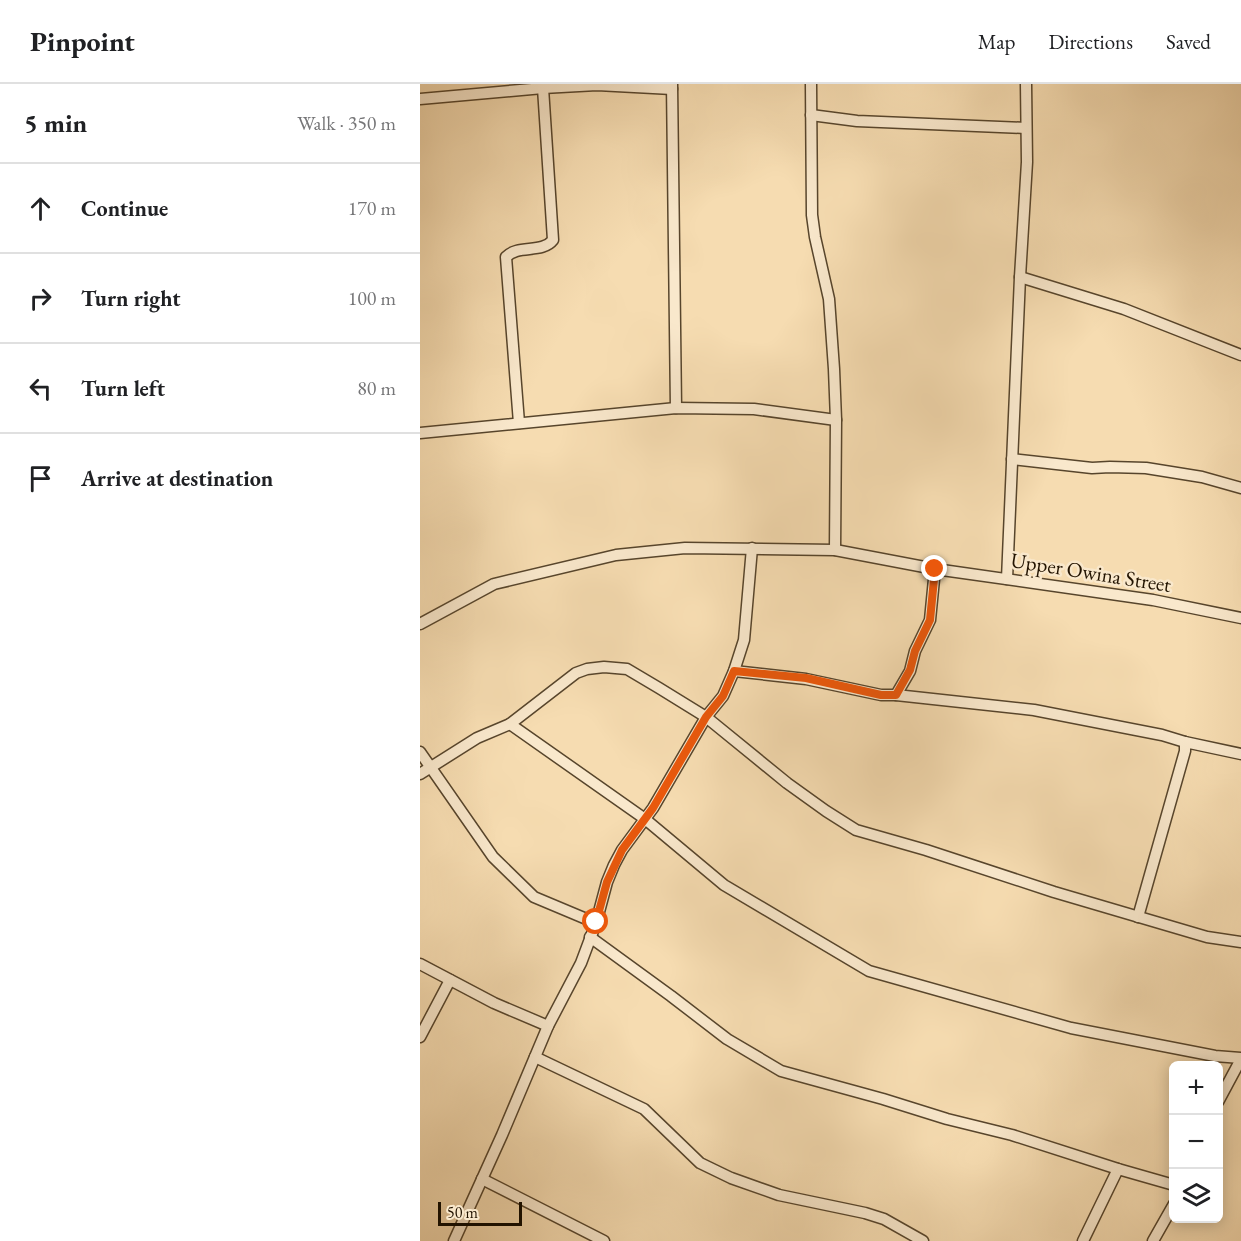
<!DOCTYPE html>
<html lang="en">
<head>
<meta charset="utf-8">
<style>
  body { margin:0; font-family:"EB Garamond",serif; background:#f2f2f2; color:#202124 }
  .controls { position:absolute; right:18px; bottom:18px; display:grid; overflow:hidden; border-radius:9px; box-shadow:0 3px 15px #0003 }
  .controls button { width:54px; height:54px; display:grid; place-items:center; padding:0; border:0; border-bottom:2px solid #e0e0e0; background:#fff; color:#202124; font:30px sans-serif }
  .scale { position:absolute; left:18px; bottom:15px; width:84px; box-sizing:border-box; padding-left:6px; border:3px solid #221300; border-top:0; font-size:16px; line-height:21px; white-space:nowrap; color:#221300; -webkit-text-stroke:4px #f9e8cc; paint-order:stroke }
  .stop { position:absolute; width:18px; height:18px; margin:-14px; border:4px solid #ea580c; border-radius:50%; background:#fff }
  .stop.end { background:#ea580c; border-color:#fff; box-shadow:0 2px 6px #0008 }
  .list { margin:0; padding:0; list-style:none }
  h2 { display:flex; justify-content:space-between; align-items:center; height:78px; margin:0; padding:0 24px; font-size:26px }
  h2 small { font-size:20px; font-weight:400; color:#757577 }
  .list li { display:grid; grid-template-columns:39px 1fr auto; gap:18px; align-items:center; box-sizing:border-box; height:90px; padding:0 24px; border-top:2px solid #e0e0e0 }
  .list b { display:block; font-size:22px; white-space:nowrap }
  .list em { font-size:20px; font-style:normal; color:#757577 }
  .icon { flex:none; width:33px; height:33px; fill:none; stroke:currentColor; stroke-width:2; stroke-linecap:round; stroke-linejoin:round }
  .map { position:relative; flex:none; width:821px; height:1157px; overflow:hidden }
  header { display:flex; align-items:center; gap:36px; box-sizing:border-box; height:84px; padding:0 30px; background:#fff; border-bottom:2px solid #e0e0e0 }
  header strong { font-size:28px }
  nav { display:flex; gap:33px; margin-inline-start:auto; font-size:21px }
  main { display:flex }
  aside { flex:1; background:#fff }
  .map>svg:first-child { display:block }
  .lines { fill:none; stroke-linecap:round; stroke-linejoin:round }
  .street-casing { stroke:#57452c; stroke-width:13 }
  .street { stroke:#f9e8cc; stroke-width:10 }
  .route { stroke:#ea580c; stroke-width:8 }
  .labels { text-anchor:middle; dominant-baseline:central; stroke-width:5; stroke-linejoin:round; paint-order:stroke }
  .street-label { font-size:21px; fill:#221300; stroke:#f9e8cc }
</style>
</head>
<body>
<header>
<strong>Pinpoint</strong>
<nav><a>Map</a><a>Directions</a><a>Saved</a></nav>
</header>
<main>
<aside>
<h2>5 min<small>Walk · 350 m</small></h2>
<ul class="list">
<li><svg class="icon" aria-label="ahead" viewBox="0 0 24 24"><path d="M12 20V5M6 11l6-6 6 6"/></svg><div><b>Continue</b></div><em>170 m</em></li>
<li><svg class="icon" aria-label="right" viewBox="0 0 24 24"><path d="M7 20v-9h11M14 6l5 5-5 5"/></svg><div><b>Turn right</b></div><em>100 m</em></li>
<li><svg class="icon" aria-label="left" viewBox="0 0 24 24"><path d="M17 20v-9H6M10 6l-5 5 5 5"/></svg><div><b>Turn left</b></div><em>80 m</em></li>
<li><svg class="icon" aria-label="arrive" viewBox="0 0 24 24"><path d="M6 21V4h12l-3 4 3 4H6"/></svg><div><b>Arrive at destination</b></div></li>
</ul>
</aside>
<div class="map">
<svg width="821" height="1157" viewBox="0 0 821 1157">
  <rect width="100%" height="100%" fill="#f6dcb1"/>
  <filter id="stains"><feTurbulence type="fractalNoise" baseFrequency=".00333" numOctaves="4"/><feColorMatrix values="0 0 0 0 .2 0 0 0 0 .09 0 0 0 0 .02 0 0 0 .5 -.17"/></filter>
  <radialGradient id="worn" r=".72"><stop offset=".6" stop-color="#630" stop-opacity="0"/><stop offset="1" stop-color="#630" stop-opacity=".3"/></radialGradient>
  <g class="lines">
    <defs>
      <g id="street">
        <path d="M252,0L256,324"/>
        <path d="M391,0L392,131L395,153L409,215L414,285L416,336L415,466"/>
        <path d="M0,15L123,4L177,1L252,5"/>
        <path d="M391,31L437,37L606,44"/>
        <path d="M600,193L704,225L821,271"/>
        <path d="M99,339L86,173C98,160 122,170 133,156L123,4"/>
        <path d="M0,349L256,324L334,325L416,336"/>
        <path d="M592,375L672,384L690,383L726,384L782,393L821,404"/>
        <path d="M587,495L600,193L607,78L606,0"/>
        <path d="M0,540L74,500L196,471L265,464L415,466L515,485L733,516L821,534"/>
        <path d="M314,587L386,595L461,611H476L490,587L495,567L510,536L515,485"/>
        <path d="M476,611L614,626L742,651L765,658"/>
        <path d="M90,640L225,735L304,801L449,887L651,944L795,972L821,974"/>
        <path d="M0,668L73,773L114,813L176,839"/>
        <path d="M0,690L57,654L90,640L156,589L167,585L184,583L207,585L239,604L286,633L367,699L406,727L436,746L506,766L634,808L787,853L821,858"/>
        <path d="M718,833L765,667V658L821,670"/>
        <path d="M170,853L251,912L307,955L361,987L463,1015L527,1035L592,1051L698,1085L754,1101"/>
        <path d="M0,880L74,919L128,942"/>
        <path d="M0,953L30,896"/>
        <path d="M115,973L224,1025L280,1079L311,1094L359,1111L445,1129L464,1135L503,1157"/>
        <path d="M798,1018L821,975"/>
        <path d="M62,1095L184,1157"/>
        <path d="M34,1157L82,1051L128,942L161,879L176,839L187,798L194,781L202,766L233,724L286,633L303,612L314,587L324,556L332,464"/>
        <path d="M663,1157L698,1085"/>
        <path d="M733,1157L754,1120"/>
      </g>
    </defs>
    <use href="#street" class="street-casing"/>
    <use href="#street" class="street"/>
  </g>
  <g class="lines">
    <path class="route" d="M176,838L187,798L202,766L233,724L286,633L303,612L314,587L386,594L461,611H476L490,586L495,567L510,536L515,485"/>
  </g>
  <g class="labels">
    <g class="street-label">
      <text transform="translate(671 488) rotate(9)">Upper Owina Street</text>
    </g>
  </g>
  <rect width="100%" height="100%" filter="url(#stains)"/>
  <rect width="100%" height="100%" fill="url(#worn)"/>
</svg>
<div class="controls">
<button>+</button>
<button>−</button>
<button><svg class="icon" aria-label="layers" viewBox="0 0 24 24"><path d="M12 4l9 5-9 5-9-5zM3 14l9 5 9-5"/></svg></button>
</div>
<div class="scale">50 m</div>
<div class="stop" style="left:176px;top:838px"></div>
<div class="stop end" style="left:515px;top:485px"></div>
</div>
</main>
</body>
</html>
